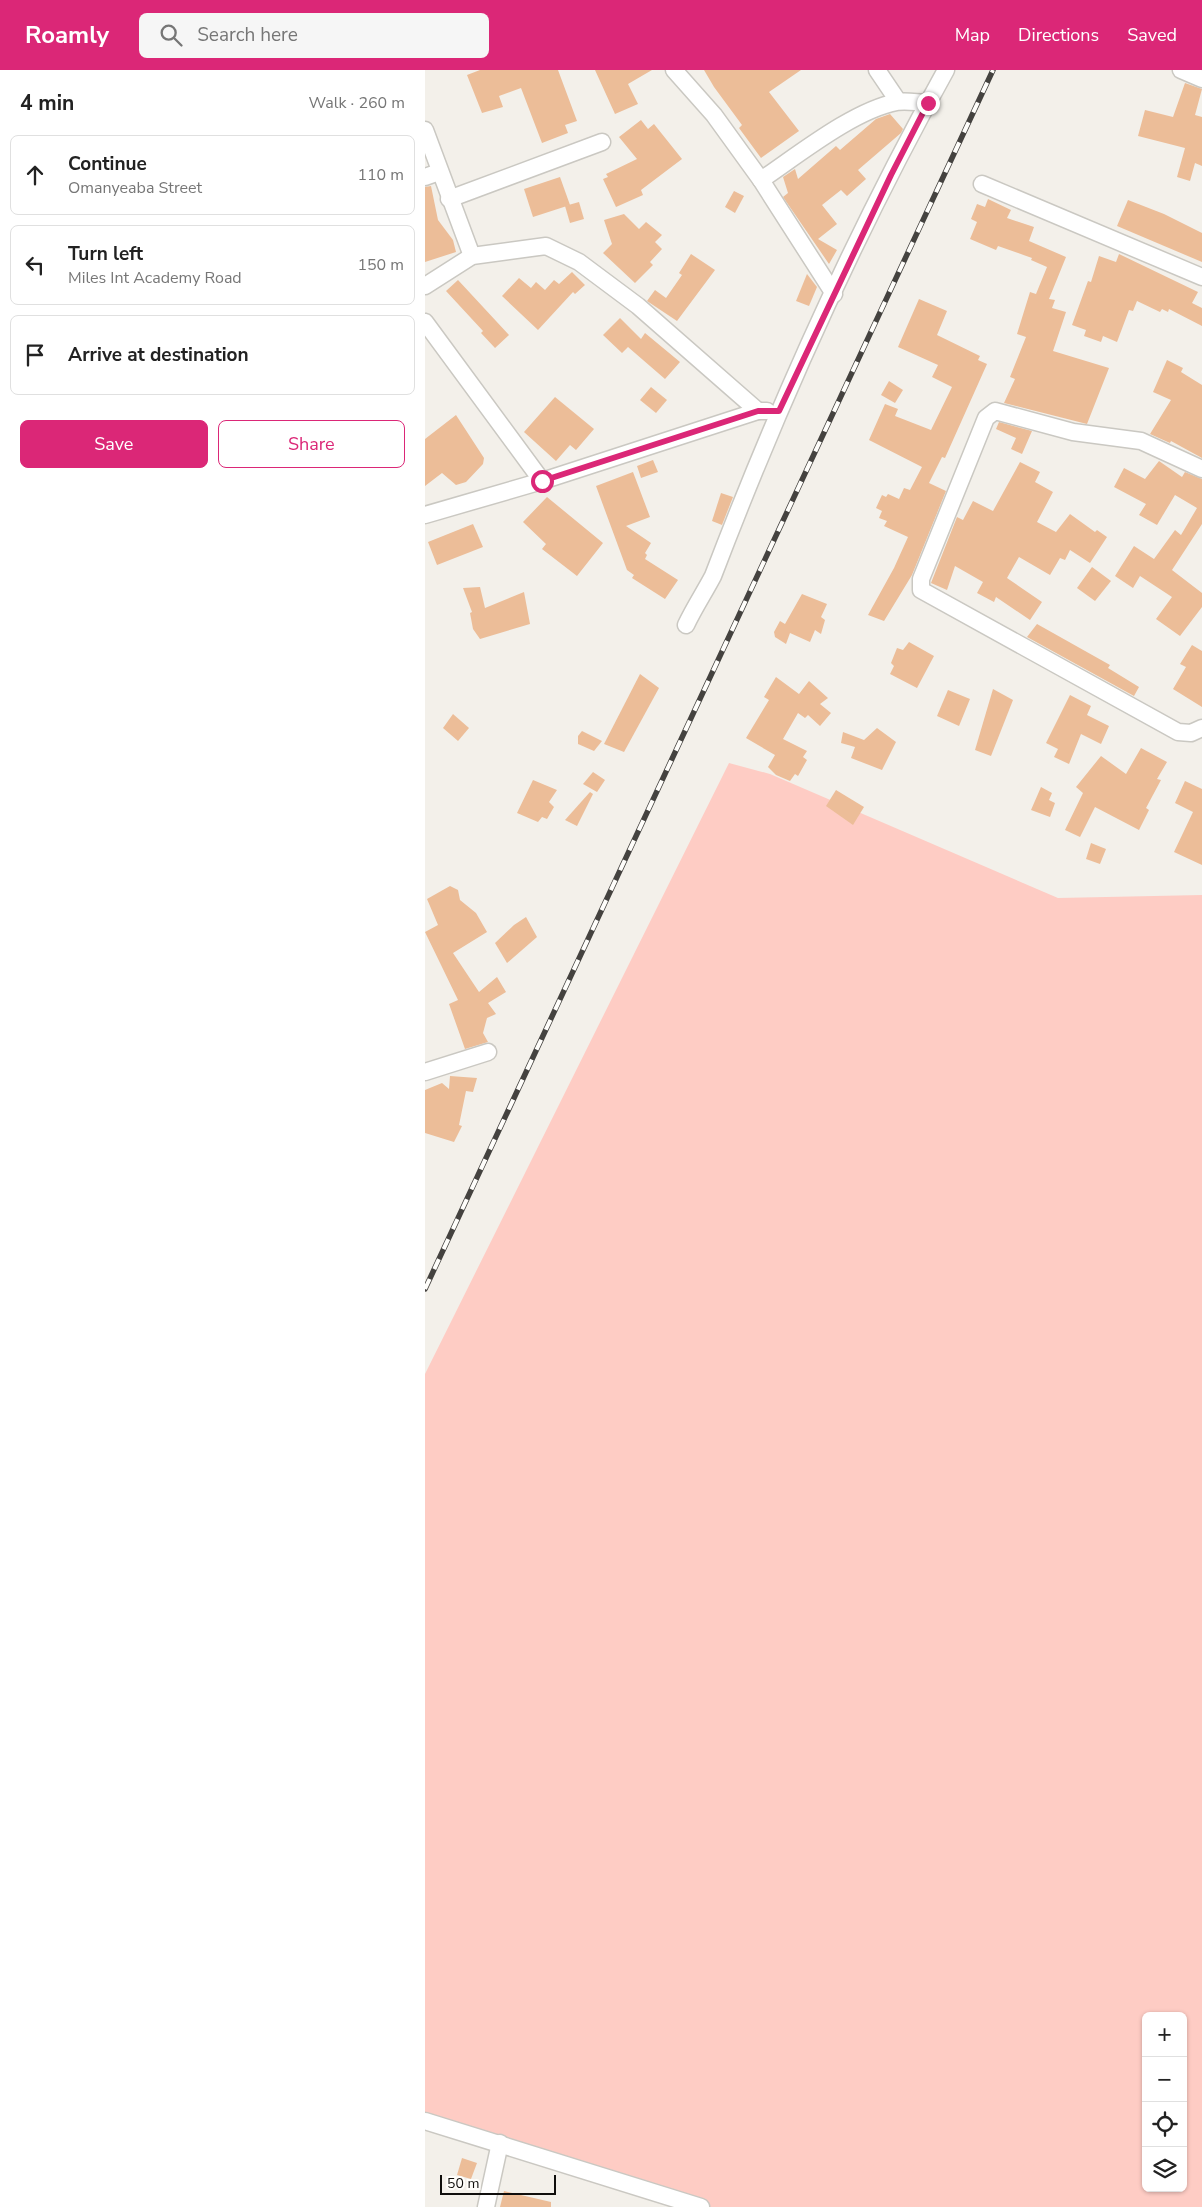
<!DOCTYPE html>
<html lang="en">
<head>
<meta charset="utf-8">
<style>
  body { margin:0; font-family:"Nunito Sans",sans-serif; background:#f6f6f6; color:#222 }
  .controls { position:absolute; right:15px; bottom:15px; display:grid; overflow:hidden; border-radius:8px; box-shadow:0 1px 4px #0004 }
  .controls button { width:45px; height:45px; display:grid; place-items:center; padding:0; border:0; border-bottom:1px solid #e0e0e0; background:#fff; color:#222; font:25px sans-serif }
  .scale { position:absolute; left:15px; bottom:12px; width:116px; box-sizing:border-box; padding-left:5px; border:2px solid #0f0e0c; border-top:0; font-size:14px; line-height:18px; white-space:nowrap; color:#0f0e0c; -webkit-text-stroke:4px #fffefb; paint-order:stroke }
  .stop { position:absolute; width:15px; height:15px; margin:-11px; border:4px solid #db2777; border-radius:50%; background:#fff }
  .stop.end { background:#db2777; border-color:#fff; box-shadow:0 1px 5px #0008 }
  .list { margin:0; padding:0; list-style:none }
  h2 { display:flex; justify-content:space-between; align-items:center; height:65px; margin:0; padding:0 20px; font-size:21px }
  h2 small { font-size:16px; font-weight:400; color:#767676 }
  .list li { display:grid; grid-template-columns:32px 1fr auto; gap:15px; align-items:center; box-sizing:border-box; height:80px; margin:0 10px 10px; padding:0 10px; border:1px solid #e0e0e0; border-radius:8px }
  .list b { display:block; font-size:19px; white-space:nowrap }
  .list p { margin:0; font-size:16px; white-space:nowrap; color:#767676 }
  .list em { font-size:16px; font-style:normal; color:#767676 }
  .actions { display:flex; gap:10px; padding:15px 20px }
  .actions a { flex:1; padding:11px 0; border:1px solid #db2777; border-radius:8px; text-align:center; font-size:18px; color:#db2777 }
  .actions .main { background:#db2777; color:#fff }
  .icon { flex:none; width:28px; height:28px; fill:none; stroke:currentColor; stroke-width:2; stroke-linecap:round; stroke-linejoin:round }
  .map { position:relative; flex:none; width:777px; height:2137px; overflow:hidden }
  header { display:flex; align-items:center; gap:30px; box-sizing:border-box; height:70px; padding:0 25px; background:#db2777; color:#fff }
  header strong { font-size:24px }
  nav { display:flex; gap:28px; margin-inline-start:auto; font-size:18px }
  .search { width:350px; height:45px; background:#f6f6f6; display:flex; align-items:center; gap:12px; box-sizing:border-box; padding:0 18px; border-radius:8px; color:#767676; font-size:19px }
  main { display:flex }
  aside { flex:1; background:#fff }
  .map>svg:first-child { display:block }
  .green { fill:#feccc4; fill-rule:evenodd }
  .building { fill:#ecbd98 }
  .lines { fill:none; stroke-linecap:round; stroke-linejoin:round }
  .minor-casing { stroke:#cac8c2; stroke-width:19 }
  .minor { stroke:#fff; stroke-width:16 }
  .rail-casing { stroke:#44423f; stroke-width:5.5 }
  .rail { stroke:#fffefb; stroke-width:4; stroke-dasharray:11; stroke-linecap:butt }
  .route { stroke:#db2777; stroke-width:6 }
</style>
</head>
<body>
<header>
<strong>Roamly</strong>
<div class="search"><svg class="icon" aria-label="search" viewBox="0 0 24 24"><circle cx="10" cy="10" r="6"/><path d="M15 15l6 6"/></svg>Search here</div>
<nav><a>Map</a><a>Directions</a><a>Saved</a></nav>
</header>
<main>
<aside>
<h2>4 min<small>Walk · 260 m</small></h2>
<ul class="list">
<li><svg class="icon" aria-label="ahead" viewBox="0 0 24 24"><path d="M12 20V5M6 11l6-6 6 6"/></svg><div><b>Continue</b><p>Omanyeaba Street</p></div><em>110 m</em></li>
<li><svg class="icon" aria-label="left" viewBox="0 0 24 24"><path d="M17 20v-9H6M10 6l-5 5 5 5"/></svg><div><b>Turn left</b><p>Miles Int Academy Road</p></div><em>150 m</em></li>
<li><svg class="icon" aria-label="arrive" viewBox="0 0 24 24"><path d="M6 21V4h12l-3 4 3 4H6"/></svg><div><b>Arrive at destination</b></div></li>
</ul>
<div class="actions"><a class="main">Save</a><a>Share</a></div>
</aside>
<div class="map">
<svg width="777" height="2137" viewBox="0 0 777 2137">
  <rect width="100%" height="100%" fill="#f3f0ea"/>
  <path class="green" d="M304,693L345,704L633,828L777,825V2137H277L0,2055V1304ZM721,1946H758V2118H721Z"/>
  <g class="building">
    <path d="M55,0H133L152,51L140,55L143,63L117,73L96,18L74,26L78,37L57,43L42,5Z"/>
    <path d="M170,0H227L203,14L213,34L190,44Z"/>
    <path d="M279,0H376L344,22L374,61L336,88L314,58L317,55L289,17Z"/>
    <path d="M760,13L777,19L770,45L777,47V96L770,93L765,111L752,107L760,78L713,66L720,40L748,47Z"/>
    <path d="M465,44L478,59L476,63L433,100L441,109L422,126L416,120L397,135L412,154L393,169L412,180L404,194L358,127L363,123L358,107L370,99L373,109L411,76L415,80L451,49Z"/>
    <path d="M216,50L223,59L229,54L257,89L216,120L218,125L191,137L178,109L183,107L181,104L212,89L194,67Z"/>
    <path d="M135,107L145,135L108,147L99,119Z"/>
    <path d="M6,116L13,150L28,170L31,182L0,192V117Z"/>
    <path d="M309,121L319,126L310,143L300,137Z"/>
    <path d="M563,129L586,140L582,148L609,157L604,171L641,187L624,229L630,230L627,238L641,242L628,281L684,298L662,354L579,333L590,309L585,307L601,267L592,264L605,222L611,224L622,197L606,190L607,188L573,176L571,180L545,169L552,152L546,149L552,134L560,137Z"/>
    <path d="M703,130L739,144L777,163V192L692,156Z"/>
    <path d="M154,132L159,149L145,153L140,136Z"/>
    <path d="M199,144L214,159L221,152L237,165L230,172L237,179L225,192L228,195L210,213L178,183L187,174L179,150Z"/>
    <path d="M266,184L290,200L252,251L222,231L230,220L241,228L257,205L254,203Z"/>
    <path d="M694,184L773,222L767,233L777,238V256L744,239L743,242L737,239L735,242L712,231L708,241L704,240L692,272L678,266L676,272L659,266L661,260L647,255L663,211L666,212L674,186L691,192Z"/>
    <path d="M147,202L160,215L150,224L148,222L113,260L77,226L94,208L106,218L111,212L120,220L129,210L134,214Z"/>
    <path d="M382,204L392,217L384,236L371,231Z"/>
    <path d="M33,210L84,265L70,278L56,263L58,261L21,221Z"/>
    <path d="M494,229L522,241L512,265L555,286L553,290L562,294L520,388L517,387L504,413L521,421L487,505L459,551L443,545L469,498L483,467L459,456L462,451L454,448L457,441L451,438L457,425L461,427L463,424L474,429L479,418L485,420L497,397L444,370L460,334L473,339L470,346L506,360L527,317L507,307L513,295L473,277Z"/>
    <path d="M195,248L216,269L220,263L255,292L240,309L203,277L197,283L178,265Z"/>
    <path d="M742,290L758,298L756,302L777,315V388L746,371L745,373L725,364L746,330L728,322Z"/>
    <path d="M464,311L478,320L470,333L456,325Z"/>
    <path d="M226,317L242,330L231,343L215,330Z"/>
    <path d="M130,327L169,359L151,380L145,375L131,391L99,362Z"/>
    <path d="M31,345L59,388L58,394L41,412L31,415L17,403L0,416V369Z"/>
    <path d="M574,352L607,361L597,384L586,379L591,368L571,359Z"/>
    <path d="M228,390L233,402L216,408L212,396Z"/>
    <path d="M734,391L757,407L760,402L777,409V454L747,500L777,523V537L755,566L731,549L747,527L715,506L708,518L690,506L709,476L729,489L750,460L756,465L772,438L750,425L732,455L714,445L721,434L689,417L699,398L720,409Z"/>
    <path d="M595,392L615,402L610,412L628,422L612,452L631,462L645,444L670,462L672,460L682,467L665,493L645,480L640,490L635,488L625,505L594,487L582,508L617,532L605,550L571,527L569,532L552,523L558,512L530,496L522,520L506,513L532,447L538,450L548,431L568,441Z"/>
    <path d="M208,402L225,447L201,456L226,473L220,483L222,485L220,489L253,510L240,529L207,508L209,505L202,500L171,416Z"/>
    <path d="M296,423L308,427L297,455L287,451Z"/>
    <path d="M122,427L178,473L152,506L117,479L121,474L98,452Z"/>
    <path d="M48,454L58,477L12,495L3,472Z"/>
    <path d="M667,497L686,511L670,531L652,518Z"/>
    <path d="M55,517L60,538L99,522L105,554L55,569L48,559L45,543L47,542L38,518Z"/>
    <path d="M377,524L402,534L396,547L400,550L396,564L390,560L385,572L365,563L361,574L350,567L349,562L355,551L360,554Z"/>
    <path d="M612,554L685,595L683,598L714,617L709,626L602,567Z"/>
    <path d="M484,572L509,586L492,618L465,604L469,596L466,593L472,578L478,580Z"/>
    <path d="M767,575L777,581V637L748,619L761,597L755,594Z"/>
    <path d="M215,604L234,618L199,682L179,674Z"/>
    <path d="M351,607L374,624L384,611L403,628L395,634L406,643L395,656L383,645L380,648L373,643L358,669L382,681L378,687L382,690L373,706L370,704L365,711L351,705L343,697L350,685L321,668L344,630L339,627Z"/>
    <path d="M568,619L588,630L566,686L550,680Z"/>
    <path d="M523,620L545,629L534,656L512,646Z"/>
    <path d="M645,625L666,636L662,645L684,656L676,674L656,664L644,694L629,687L633,679L621,673Z"/>
    <path d="M28,644L44,658L33,671L18,658Z"/>
    <path d="M452,658L471,672L457,700L426,688L430,677L416,673L418,662L439,670Z"/>
    <path d="M157,661L177,671L169,681L153,674V666Z"/>
    <path d="M716,678L742,692L732,709L736,710L721,738L724,740L714,760L670,737L655,767L640,760L658,723L651,717L676,686L701,704Z"/>
    <path d="M168,702L180,710L172,722L158,714Z"/>
    <path d="M108,710L132,720L124,732L129,737L122,749L117,747L113,752L92,743Z"/>
    <path d="M760,711L777,719V795L749,782L768,742L750,733Z"/>
    <path d="M616,717L627,723L624,730L630,733L625,747L606,740Z"/>
    <path d="M411,720L439,737L428,755L401,736Z"/>
    <path d="M165,722L168,724L152,756L140,750Z"/>
    <path d="M666,773L681,779L675,794L661,789Z"/>
    <path d="M25,816L33,820L35,830L51,843L62,862L28,883L54,922L72,907L81,922L63,933L71,944L62,948L58,963L63,972L40,979L24,934L33,930L0,862L13,855L2,829Z"/>
    <path d="M101,847L112,867L82,893L70,873L89,855Z"/>
    <path d="M25,1006L52,1008L48,1022L41,1021L34,1055L37,1056L29,1072L0,1063V1020L17,1013L24,1019Z"/>
    <path d="M37,2088L52,2093L46,2109L32,2105Z"/>
    <path d="M79,2121L126,2132V2137H75Z"/>
  </g>
  <g class="lines">
    <defs>
      <g id="minor">
        <path d="M249,0L289,45L336,110C373,85 429,40 472,32C482,30 493,33 503,33"/>
        <path d="M452,0L473,31"/>
        <path d="M756,0L777,9"/>
        <path d="M0,60L47,186"/>
        <path d="M0,107L14,102"/>
        <path d="M336,110L409,224"/>
        <path d="M557,114L777,207"/>
        <path d="M24,129L177,72"/>
        <path d="M0,216L47,186L121,176L154,192L213,236L333,341"/>
        <path d="M0,252L117,411"/>
        <path d="M777,399L716,371L648,362L570,341L561,348L496,509V520L753,662L766,663L777,658"/>
        <path d="M0,445L117,411L333,341H342"/>
        <path d="M261,555C269,538 279,523 288,506C354,333 431,162 521,0"/>
        <path d="M0,1002L63,982"/>
        <path d="M0,2051L276,2137"/>
        <path d="M61,2137L75,2073"/>
      </g>
    </defs>
    <use href="#minor" class="minor-casing"/>
    <use href="#minor" class="minor"/>
    <defs>
      <path id="rail" d="M0,1219L568,0"/>
    </defs>
    <use href="#rail" class="rail-casing"/>
    <use href="#rail" class="rail"/>
  </g>
  <g class="lines">
    <path class="route" d="M117,411L333,341H354L466,105L503,33"/>
  </g>
</svg>
<div class="controls">
<button>+</button>
<button>−</button>
<button><svg class="icon" aria-label="locate" viewBox="0 0 24 24"><circle cx="12" cy="12" r="6"/><path d="M12 2v4M12 18v4M2 12h4M18 12h4"/></svg></button>
<button><svg class="icon" aria-label="layers" viewBox="0 0 24 24"><path d="M12 4l9 5-9 5-9-5zM3 14l9 5 9-5"/></svg></button>
</div>
<div class="scale">50 m</div>
<div class="stop" style="left:117px;top:411px"></div>
<div class="stop end" style="left:503px;top:33px"></div>
</div>
</main>
</body>
</html>
